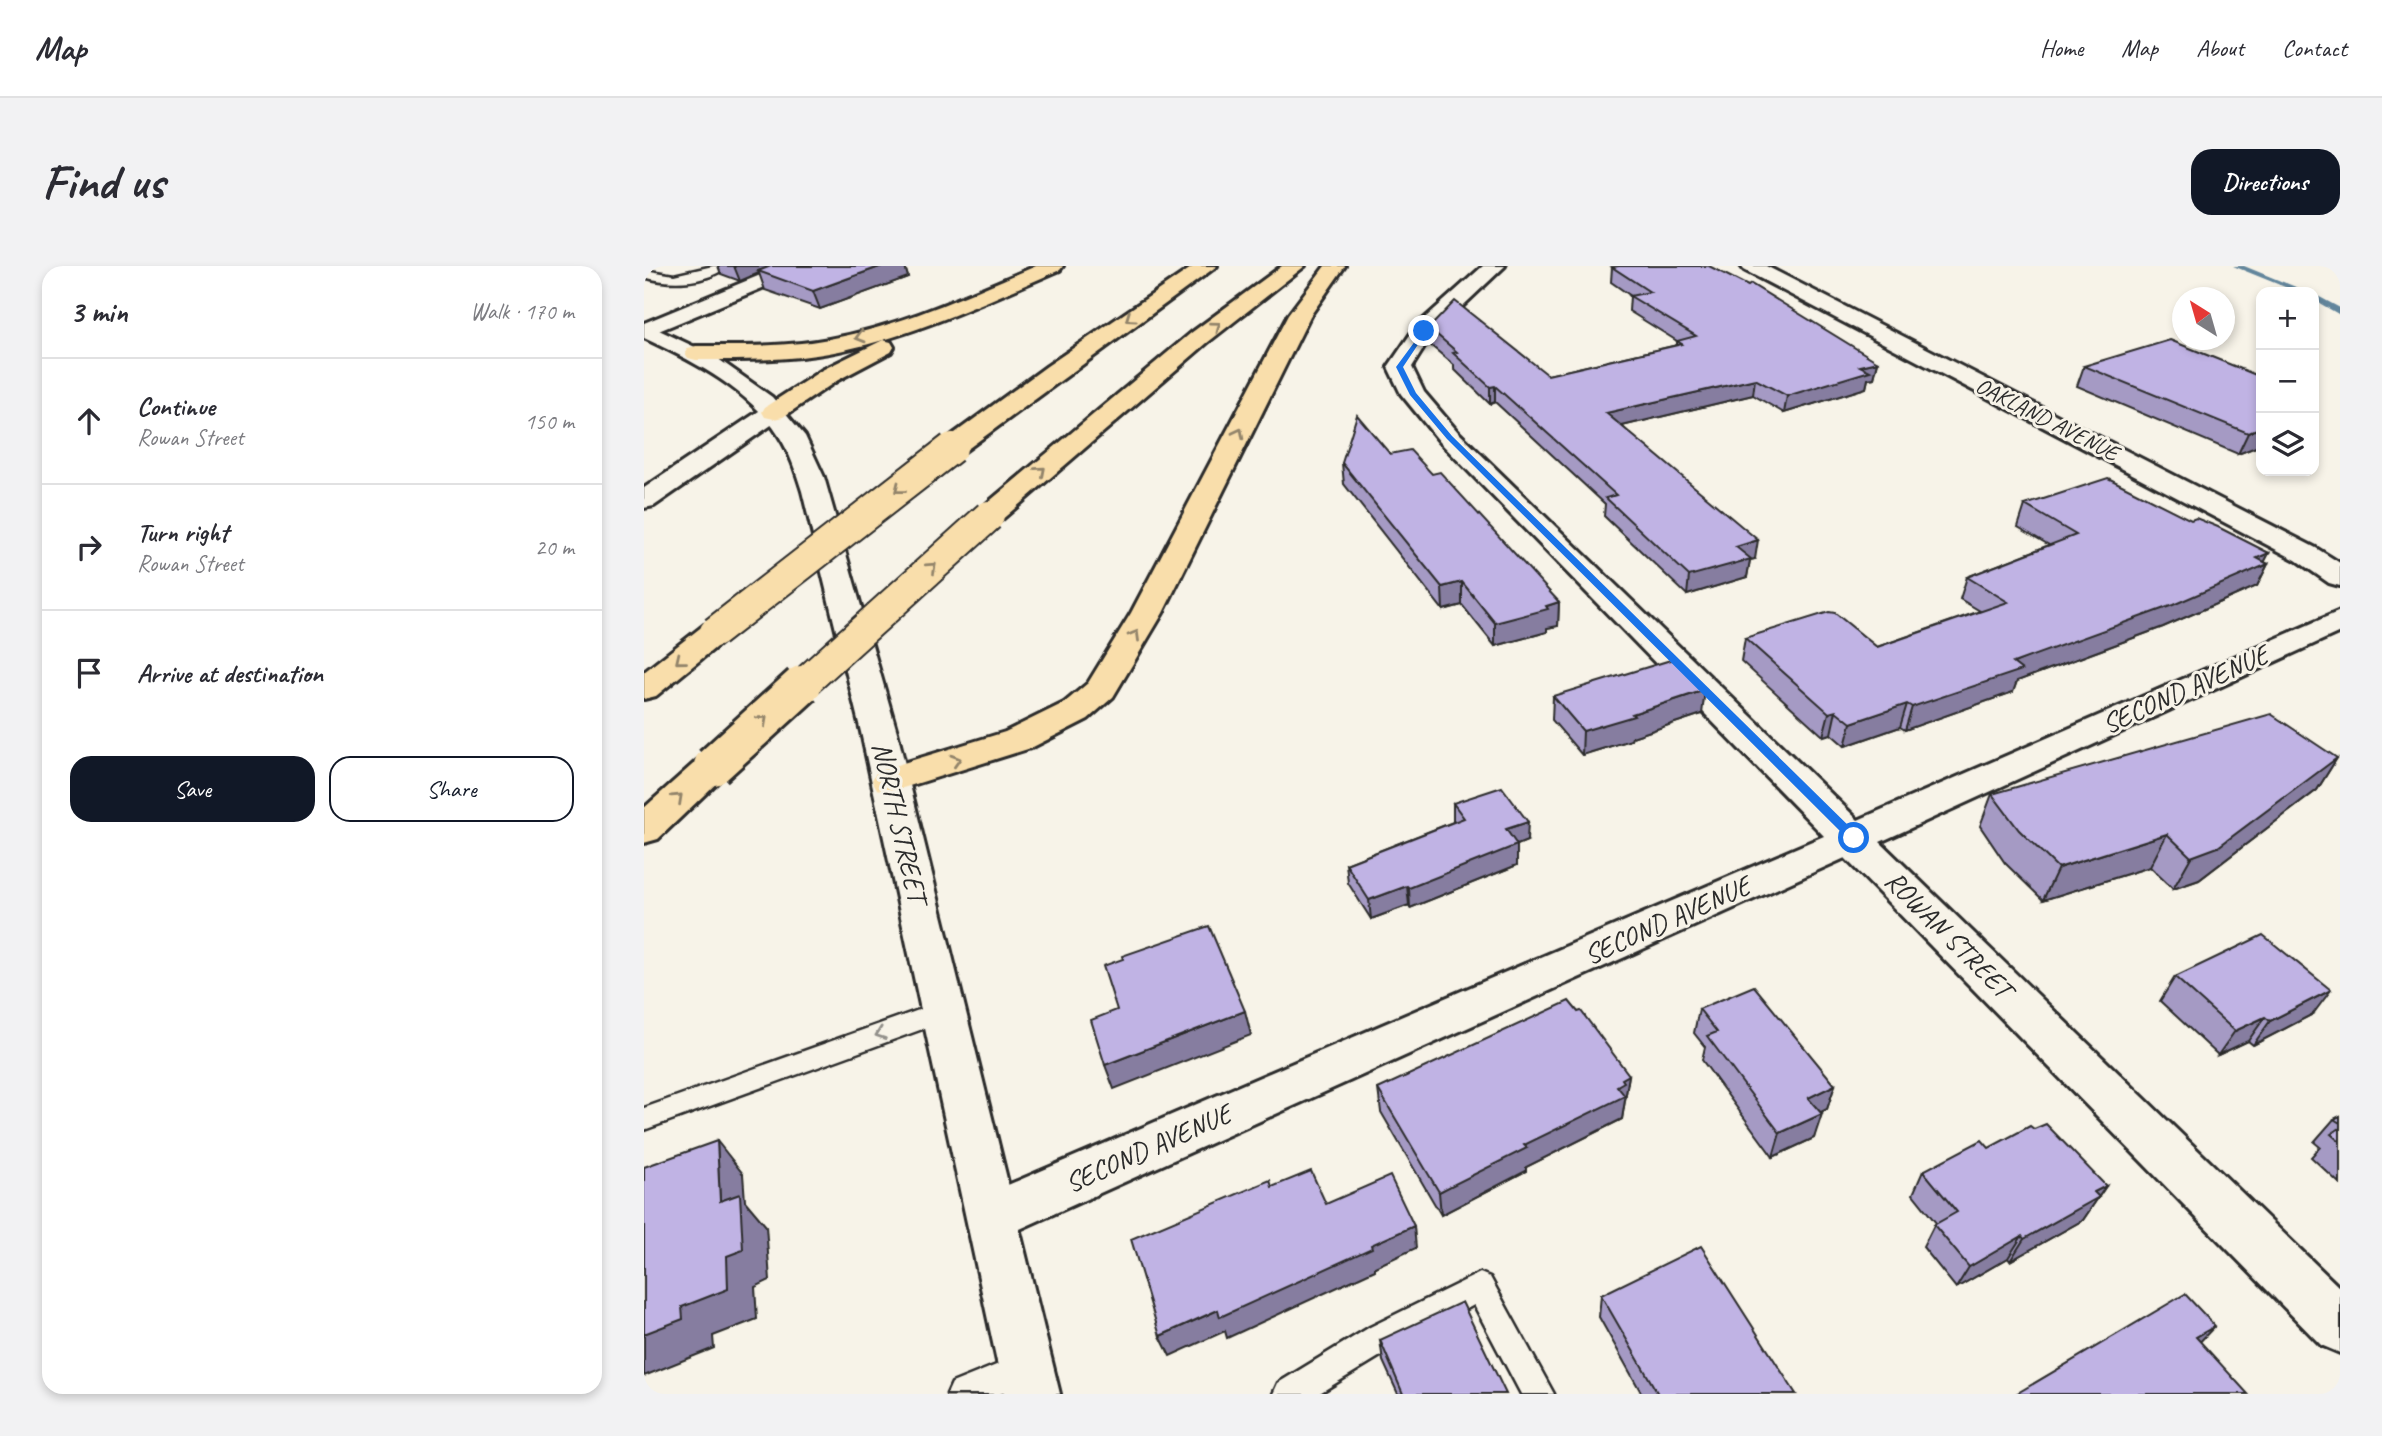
<!DOCTYPE html>
<html lang="en">
<head>
<meta charset="utf-8">
<style>
  body { margin:0; font-family:Caveat,sans-serif; background:#f2f2f3; color:#2b2b33 }
  .controls { position:absolute; right:21px; top:21px; display:grid; overflow:hidden; border-radius:14px; box-shadow:0 4px 10px #0003 }
  .controls button { width:63px; height:63px; display:grid; place-items:center; padding:0; border:0; border-bottom:2px solid #e1e1e2; background:#fff; color:#2b2b33; font:35px sans-serif }
  .compass { position:absolute; left:1528px; top:21px; width:63px; height:63px; border-radius:50%; background:#fff; box-shadow:0 4px 10px #0003; rotate:323deg }
  .stop { position:absolute; width:21px; height:21px; margin:-16px; border:5px solid #1a73e8; border-radius:50%; background:#fff }
  .stop.end { background:#1a73e8; border-color:#fff; box-shadow:0 2px 7px #0008 }
  .list { margin:0; padding:0; list-style:none }
  h2 { display:flex; justify-content:space-between; align-items:center; height:91px; margin:0; padding:0 28px; font-size:30px }
  h2 small { font-size:23px; font-weight:400; color:#7c7c81 }
  .list li { display:grid; grid-template-columns:46px 1fr auto; gap:21px; align-items:center; box-sizing:border-box; height:126px; padding:0 28px; border-top:2px solid #e1e1e2 }
  .list b { display:block; font-size:26px; white-space:nowrap }
  .list p { margin:0; font-size:23px; white-space:nowrap; color:#7c7c81 }
  .list em { font-size:23px; font-style:normal; color:#7c7c81 }
  .actions { display:flex; gap:14px; padding:21px 28px }
  .actions a { flex:1; padding:16px 0; border:2px solid #111827; border-radius:21px; text-align:center; font-size:24px; color:#111827 }
  .actions .main { background:#111827; color:#fff }
  .icon { flex:none; width:38px; height:38px; fill:none; stroke:currentColor; stroke-width:2; stroke-linecap:round; stroke-linejoin:round }
  .map { position:relative; flex:none; width:1696px; height:1128px; overflow:hidden; border-radius:21px }
  header { display:flex; align-items:center; gap:42px; box-sizing:border-box; height:98px; padding:0 35px; background:#fff; border-bottom:2px solid #e1e1e2 }
  header strong { font-size:33px }
  nav { display:flex; gap:38px; margin-inline-start:auto; font-size:24px }
  .intro { display:flex; align-items:center; justify-content:space-between; box-sizing:border-box; height:168px; padding:0 42px }
  h1 { margin:0; font-size:49px }
  .button { padding:18px 32px; border-radius:21px; background:#111827; color:#fff; font-size:24px; font-weight:700 }
  main { display:flex; gap:42px; padding:0 42px }
  aside { flex:1; background:#fff; border-radius:21px; box-shadow:0 4px 10px #0003 }
  .map>svg:first-child { display:block }
  .lines { fill:none; stroke-linecap:round; stroke-linejoin:round }
  .stream { fill:#63869c; fill-rule:evenodd }
  .lane-casing { stroke:#2b2b2b; stroke-width:5 }
  .street-casing { stroke:#2b2b2b; stroke-width:6 }
  .secondary-casing { stroke:#2b2b2b; stroke-width:6 }
  .highway-casing { stroke:#2b2b2b; stroke-width:6 }
  .lane { fill:#f7f3e8; fill-rule:evenodd }
  .street { fill:#f7f3e8; fill-rule:evenodd }
  .secondary { fill:#f7f3e8; fill-rule:evenodd }
  .highway { fill:#f9deab; fill-rule:evenodd }
  .highway-bridge-far2-casing { stroke:#2b2b2b; stroke-width:26; stroke-linecap:butt }
  .highway-bridge-far1-casing { stroke:#2b2b2b; stroke-width:34; stroke-linecap:butt }
  .highway-bridge-casing { stroke:#2b2b2b; stroke-width:44; stroke-linecap:butt }
  .highway-bridge-far2 { stroke:#f9deab; stroke-width:23 }
  .highway-bridge-far1 { stroke:#f9deab; stroke-width:30 }
  .highway-bridge { stroke:#f9deab; stroke-width:38 }
  .wall { fill:#a59ac4; stroke:#2b2b2b; stroke-width:2 }
  .shaded-wall { fill:#867da0; stroke:#2b2b2b; stroke-width:2 }
  .building { fill:#c0b3e4; stroke:#2b2b2b; stroke-width:2 }
  .oneway { stroke:#92846b }
  .oneway2 { stroke:#918f8a }
  .route { fill:#1a73e8 }
  .labels { text-anchor:middle; dominant-baseline:central; stroke-width:6; stroke-linejoin:round; paint-order:stroke }
  .far-street-label { font-size:23px; fill:#2b2b2b; stroke:#f7f3e8 }
  .street-label { font-size:28px; fill:#2b2b2b; stroke:#f7f3e8 }
</style>
</head>
<body>
<header>
<strong>Map</strong>
<nav><a>Home</a><a>Map</a><a>About</a><a>Contact</a></nav>
</header>
<div class="intro"><h1>Find us</h1><a class="button">Directions</a></div>
<main>
<aside>
<h2>3 min<small>Walk · 170 m</small></h2>
<ul class="list">
<li><svg class="icon" aria-label="ahead" viewBox="0 0 24 24"><path d="M12 20V5M6 11l6-6 6 6"/></svg><div><b>Continue</b><p>Rowan Street</p></div><em>150 m</em></li>
<li><svg class="icon" aria-label="right" viewBox="0 0 24 24"><path d="M7 20v-9h11M14 6l5 5-5 5"/></svg><div><b>Turn right</b><p>Rowan Street</p></div><em>20 m</em></li>
<li><svg class="icon" aria-label="arrive" viewBox="0 0 24 24"><path d="M6 21V4h12l-3 4 3 4H6"/></svg><div><b>Arrive at destination</b></div></li>
</ul>
<div class="actions"><a class="main">Save</a><a>Share</a></div>
</aside>
<div class="map">
<svg width="1696" height="1128" viewBox="0 0 1696 1128">
  <rect width="100%" height="100%" fill="#f7f3e8"/>
  <filter id="ink" filterUnits="userSpaceOnUse"><feTurbulence type="fractalNoise" baseFrequency=".0143" numOctaves="2"/><feDisplacementMap in="SourceGraphic" scale="14" xChannelSelector="R" yChannelSelector="G"/><feConvolveMatrix kernelMatrix="1 2 1 2 8 2 1 2 1" color-interpolation-filters="sRGB"/></filter>
  <g filter="url(#ink)">
    <g class="lines">
      <g class="stream">
        <path d="M1589,0H1600L1664,26H1653Z"/>
        <path d="M1670,28L1696,42V49L1670,34Z"/>
      </g>
      <defs>
        <g id="lane">
          <path d="M69,0H84C62,18 26,19 0,11V4L30,9Z"/>
          <path d="M300,735L309,738L312,745L309,752L0,864V842Z"/>
          <path d="M836,1007L846,1011L910,1128H877L830,1039L748,1083L674,1128H629L634,1117L726,1061Z"/>
          <path d="M382,1087L393,1091L397,1102L393,1113L356,1128H303L308,1117Z"/>
        </g>
        <g id="street">
          <path d="M138,0H165L162,4L0,71V57Z"/>
          <path d="M839,0H861L788,69L768,101L780,126L814,166L1214,554L1696,345V366L1236,576L1696,1022V1087L1677,1079L1201,592L367,967L349,974L331,967L323,950L331,933L1180,570L796,176L757,128L744,101L772,60Z"/>
          <path d="M1097,0H1122L1672,282L1696,297V320L1685,317L1652,294L1100,4Z"/>
          <path d="M130,139L139,141L142,146L139,151L10,240L0,242V222L121,141Z"/>
        </g>
        <path id="secondary" d="M0,57L70,90L128,131L161,170L180,211L253,466L416,1128H360L217,466L158,225C152,206 146,187 135,170C105,123 49,95 0,72Z"/>
        <g id="highway">
          <path d="M392,0H419L416,4C341,36 266,72 185,87C141,95 96,94 52,94L44,92L41,87L44,82L52,80C96,80 142,81 185,73C257,60 325,28 392,0Z"/>
          <path d="M550,0H573L318,187L309,189L300,187L296,181L300,175L403,100Z"/>
          <path d="M638,0H661L563,77L355,256L345,258L335,256L331,250L335,244L547,67Z"/>
          <path d="M681,0H701L666,50L519,347L469,431L444,453L387,482L246,526L233,523L228,514L233,505L361,466L420,437L444,417L487,347L644,49Z"/>
          <path d="M239,74L247,76L250,81L247,86L194,114L139,151L130,153L121,151L118,146L121,141L178,104Z"/>
          <path d="M71,356L82,359L87,366L82,373L12,430L0,433V406L60,359Z"/>
          <path d="M69,488L82,492L87,500L82,508L14,573L0,577V542L56,492Z"/>
        </g>
      </defs>
      <use href="#lane" class="lane-casing"/>
      <use href="#street" class="street-casing"/>
      <use href="#secondary" class="secondary-casing"/>
      <use href="#highway" class="highway-casing"/>
      <use href="#lane" class="lane"/>
      <use href="#street" class="street"/>
      <use href="#secondary" class="secondary"/>
      <use href="#highway" class="highway"/>
      <defs>
        <path id="highway-bridge-far2" d="M306,184L309,181"/>
        <g id="highway-bridge-far1">
          <path d="M71,366L308,182"/>
          <path d="M156,421L345,250"/>
        </g>
        <path id="highway-bridge" d="M69,500L158,419"/>
      </defs>
      <use href="#highway-bridge-far2" class="highway-bridge-far2-casing"/>
      <use href="#highway-bridge-far1" class="highway-bridge-far1-casing"/>
      <use href="#highway-bridge" class="highway-bridge-casing"/>
      <use href="#highway-bridge-far2" class="highway-bridge-far2"/>
      <use href="#highway-bridge-far1" class="highway-bridge-far1"/>
      <use href="#highway-bridge" class="highway-bridge"/>
    </g>
    <g class="wall">
      <path d="M74,0H264L261,1L264,11L176,43L121,24L115,7L96,15L77,8Z"/>
      <path d="M968,1L1234,96L1230,112L1224,113L1222,122L1140,147L1109,129L978,160L1111,293L1106,294L1103,311L1043,329L960,250L961,238L851,136L846,138L810,103V99L785,78V62L904,109L1033,79V75L985,45L986,30H987L967,16Z"/>
      <path d="M1440,100L1617,111V179L1594,188L1433,120Z"/>
      <path d="M746,188L788,208L915,336L914,360L903,362V366L851,380L818,339L799,344L700,218L698,197Z"/>
      <path d="M1381,239L1547,254L1625,287L1620,296L1624,298L1613,320L1519,361L1373,415L1369,426L1261,464L1256,461L1201,480L1187,468L1179,470L1097,395L1101,372L1233,381L1336,345L1316,333L1323,311L1405,279L1374,261Z"/>
      <path d="M909,430L1058,448L988,471L987,474L938,489L908,454Z"/>
      <path d="M1693,492L1673,524L1555,614L1529,623L1506,601L1399,634L1361,597L1336,560L1348,528Z"/>
      <path d="M809,537L883,575L873,579V599L766,642L765,639L727,653L704,617L702,598L809,556Z"/>
      <path d="M1531,711L1669,748L1609,779L1604,775L1574,789L1516,735Z"/>
      <path d="M1055,743L1191,819L1183,843L1176,846L1170,872L1129,891L1058,794L1061,781L1050,767Z"/>
      <path d="M985,809L978,853L882,901V905L797,949L737,846L734,823Z"/>
      <path d="M1696,850V918L1667,891L1676,881L1670,876L1690,853Z"/>
      <path d="M1345,882L1462,920L1439,954L1366,995L1364,992L1312,1022L1279,981L1290,959L1292,957L1269,928L1279,905Z"/>
      <path d="M957,1029L1152,1128H998L955,1051Z"/>
      <path d="M736,1074L862,1128H754L739,1095Z"/>
    </g>
    <g class="shaded-wall">
      <path d="M90,0H131L114,5L115,7L96,15Z"/>
      <path d="M238,0H264L261,1L264,11L176,43L169,25Z"/>
      <path d="M1234,96L1230,112L1224,113L1222,122L1140,147L1143,130L1216,100Z"/>
      <path d="M1111,113L1109,129L961,164L962,147Z"/>
      <path d="M851,120V136L846,138V121Z"/>
      <path d="M1617,161V179L1594,188L1604,167Z"/>
      <path d="M1114,274L1111,293L1106,294L1103,311L1043,329L1045,310L1092,281Z"/>
      <path d="M1625,287L1618,301L1624,298L1613,320L1519,361L1373,415L1369,426L1261,464L1268,441Z"/>
      <path d="M818,316V339L799,344L798,321Z"/>
      <path d="M915,336L914,360L903,362V366L851,380V357Z"/>
      <path d="M1061,424L1058,448L988,471L987,474L938,489L939,465L988,448Z"/>
      <path d="M1263,438L1256,461L1201,480L1207,457Z"/>
      <path d="M1192,445L1187,468L1179,470L1185,447Z"/>
      <path d="M1693,492L1673,524L1555,614L1529,623L1547,591Z"/>
      <path d="M884,556L883,575L873,579V599L766,642L765,622L862,563Z"/>
      <path d="M1523,568L1506,601L1399,634L1414,602Z"/>
      <path d="M763,620L765,639L727,653L725,634Z"/>
      <path d="M1687,724L1669,748L1609,779L1626,755Z"/>
      <path d="M601,745L607,769L470,823L461,799Z"/>
      <path d="M1621,751L1604,775L1574,789L1591,765Z"/>
      <path d="M985,809L978,853L882,901V905L797,949L795,926L880,879L973,820L978,813Z"/>
      <path d="M1191,819L1183,843L1157,856L1164,832Z"/>
      <path d="M1178,848L1170,872L1129,891L1136,867Z"/>
      <path d="M73,875L99,908L101,935L122,960L126,1014L111,1021L113,1053L69,1070L70,1082L0,1110V1068L38,1041L83,990L76,935Z"/>
      <path d="M1462,920L1439,954L1366,995L1380,973L1450,926Z"/>
      <path d="M770,960L772,982L731,1001V1004L583,1072L581,1065L526,1090L516,1070L574,1044Z"/>
      <path d="M1378,970L1364,992L1312,1022L1325,1001Z"/>
      <path d="M1571,1060L1551,1081L1552,1071Z"/>
    </g>
    <g class="building">
      <path d="M127,0H238L169,25L114,5Z"/>
      <path d="M975,0H1065L1104,20L1107,18L1234,96L1216,100L1226,105L1143,130L1111,113L962,147L1114,274L1092,281L1107,293L1045,310L962,232L972,229L851,120L846,121L809,87L813,86L785,62L811,35L904,109L1038,78L1033,75L1052,70L986,30L1006,26L968,1Z"/>
      <path d="M1526,74L1617,111V161L1604,167L1440,100Z"/>
      <path d="M713,149L746,188L766,184L788,208L796,206L915,336L902,340L904,343L851,357L818,316L798,321L698,197Z"/>
      <path d="M1464,212L1547,254L1552,252L1574,261L1625,287L1613,292L1624,298L1529,339L1369,397L1378,404L1268,441L1263,438L1207,457L1192,445L1185,447L1101,372L1185,346L1191,347L1233,381L1364,336L1323,311L1432,269L1381,239Z"/>
      <path d="M1030,393L1061,424L988,448L990,450L939,465L909,430Z"/>
      <path d="M1627,448L1693,492L1574,581L1547,591L1523,568L1414,602L1375,564L1348,528Z"/>
      <path d="M858,521L884,556L862,563L873,579L765,622L763,620L725,634L702,598L820,552L809,537Z"/>
      <path d="M565,660L601,745L461,799L447,754L473,744L459,700L479,693L478,690Z"/>
      <path d="M1619,669L1687,724L1626,755L1621,751L1591,765L1531,711Z"/>
      <path d="M1110,720L1191,819L1164,832L1178,848L1136,867L1063,770L1073,766L1055,743Z"/>
      <path d="M925,735L934,746L937,745L985,809L978,813L980,816L973,820L981,830L880,879L883,882L795,926L734,823Z"/>
      <path d="M1696,850V857L1690,853Z"/>
      <path d="M1402,858L1462,920L1450,926L1455,931L1380,973L1378,970L1325,1001L1290,959L1313,946L1279,905L1338,874L1345,882L1386,860L1390,863Z"/>
      <path d="M1696,862V876L1687,868Z"/>
      <path d="M73,875L76,935L96,928L99,984L83,990L84,1023L38,1041L39,1053L0,1068V901Z"/>
      <path d="M667,905L682,938L746,910L770,960L727,979L728,982L576,1051L574,1044L516,1070L487,973L626,914L628,921Z"/>
      <path d="M1057,980L1152,1128H1014L957,1029Z"/>
      <path d="M1541,1028L1571,1060L1552,1071L1604,1128H1372Z"/>
      <path d="M818,1036L862,1128H759L736,1074Z"/>
    </g>
    <defs><path id="oneway-chevron" d="M-2-3.5L2.5 0L-2 3.5" fill="none" stroke-width="1.6" stroke-linecap="round" stroke-linejoin="round" transform="scale(1.75)"/></defs>
    <g class="oneway">
      <use href="#oneway-chevron" transform="translate(486 52) rotate(145)"/>
      <use href="#oneway-chevron" transform="translate(572 60) rotate(-37)"/>
      <use href="#oneway-chevron" transform="translate(216 71) rotate(164)"/>
      <use href="#oneway-chevron" transform="translate(595 167) rotate(-63)"/>
      <use href="#oneway-chevron" transform="translate(397 205) rotate(-41)"/>
      <use href="#oneway-chevron" transform="translate(255 223) rotate(142)"/>
      <use href="#oneway-chevron" transform="translate(288 301) rotate(-42)"/>
      <use href="#oneway-chevron" transform="translate(491 369) rotate(-60)"/>
      <use href="#oneway-chevron" transform="translate(36 394) rotate(141)"/>
      <use href="#oneway-chevron" transform="translate(119 454) rotate(-42)"/>
      <use href="#oneway-chevron" transform="translate(312 494) rotate(-17)"/>
      <use href="#oneway-chevron" transform="translate(34 532) rotate(-43)"/>
    </g>
    <use class="oneway2" href="#oneway-chevron" transform="translate(236 768) rotate(160)"/>
  </g>
  <path class="route" d="M780,63L783,65L759,101L772,127L808,170L1214,569V575H1206L803,173L766,129L752,101Z"/>
  <g class="labels">
    <g class="far-street-label">
      <text transform="translate(1403 153) rotate(27)">OAKLAND AVENUE</text>
    </g>
    <g class="street-label">
      <text transform="translate(1541 423) rotate(-24)">SECOND AVENUE</text>
      <text transform="translate(256 556) rotate(77)">NORTH STREET</text>
      <text transform="translate(1023 654) rotate(-24)">SECOND AVENUE</text>
      <text transform="translate(1305 668) rotate(45)">ROWAN STREET</text>
      <text transform="translate(504 882) rotate(-24)">SECOND AVENUE</text>
    </g>
  </g>
</svg>
<div class="controls">
<button>+</button>
<button>−</button>
<button><svg class="icon" aria-label="layers" viewBox="0 0 24 24"><path d="M12 4l9 5-9 5-9-5zM3 14l9 5 9-5"/></svg></button>
</div>
<svg class="compass" viewBox="-18 -18 36 36"><path d="M0-13l5 13h-10z" fill="#e53935"/><path d="M0 13l5-13h-10z" fill="#7c7c81"/></svg>
<div class="stop" style="left:1210px;top:572px"></div>
<div class="stop end" style="left:780px;top:65px"></div>
</div>
</main>
</body>
</html>
